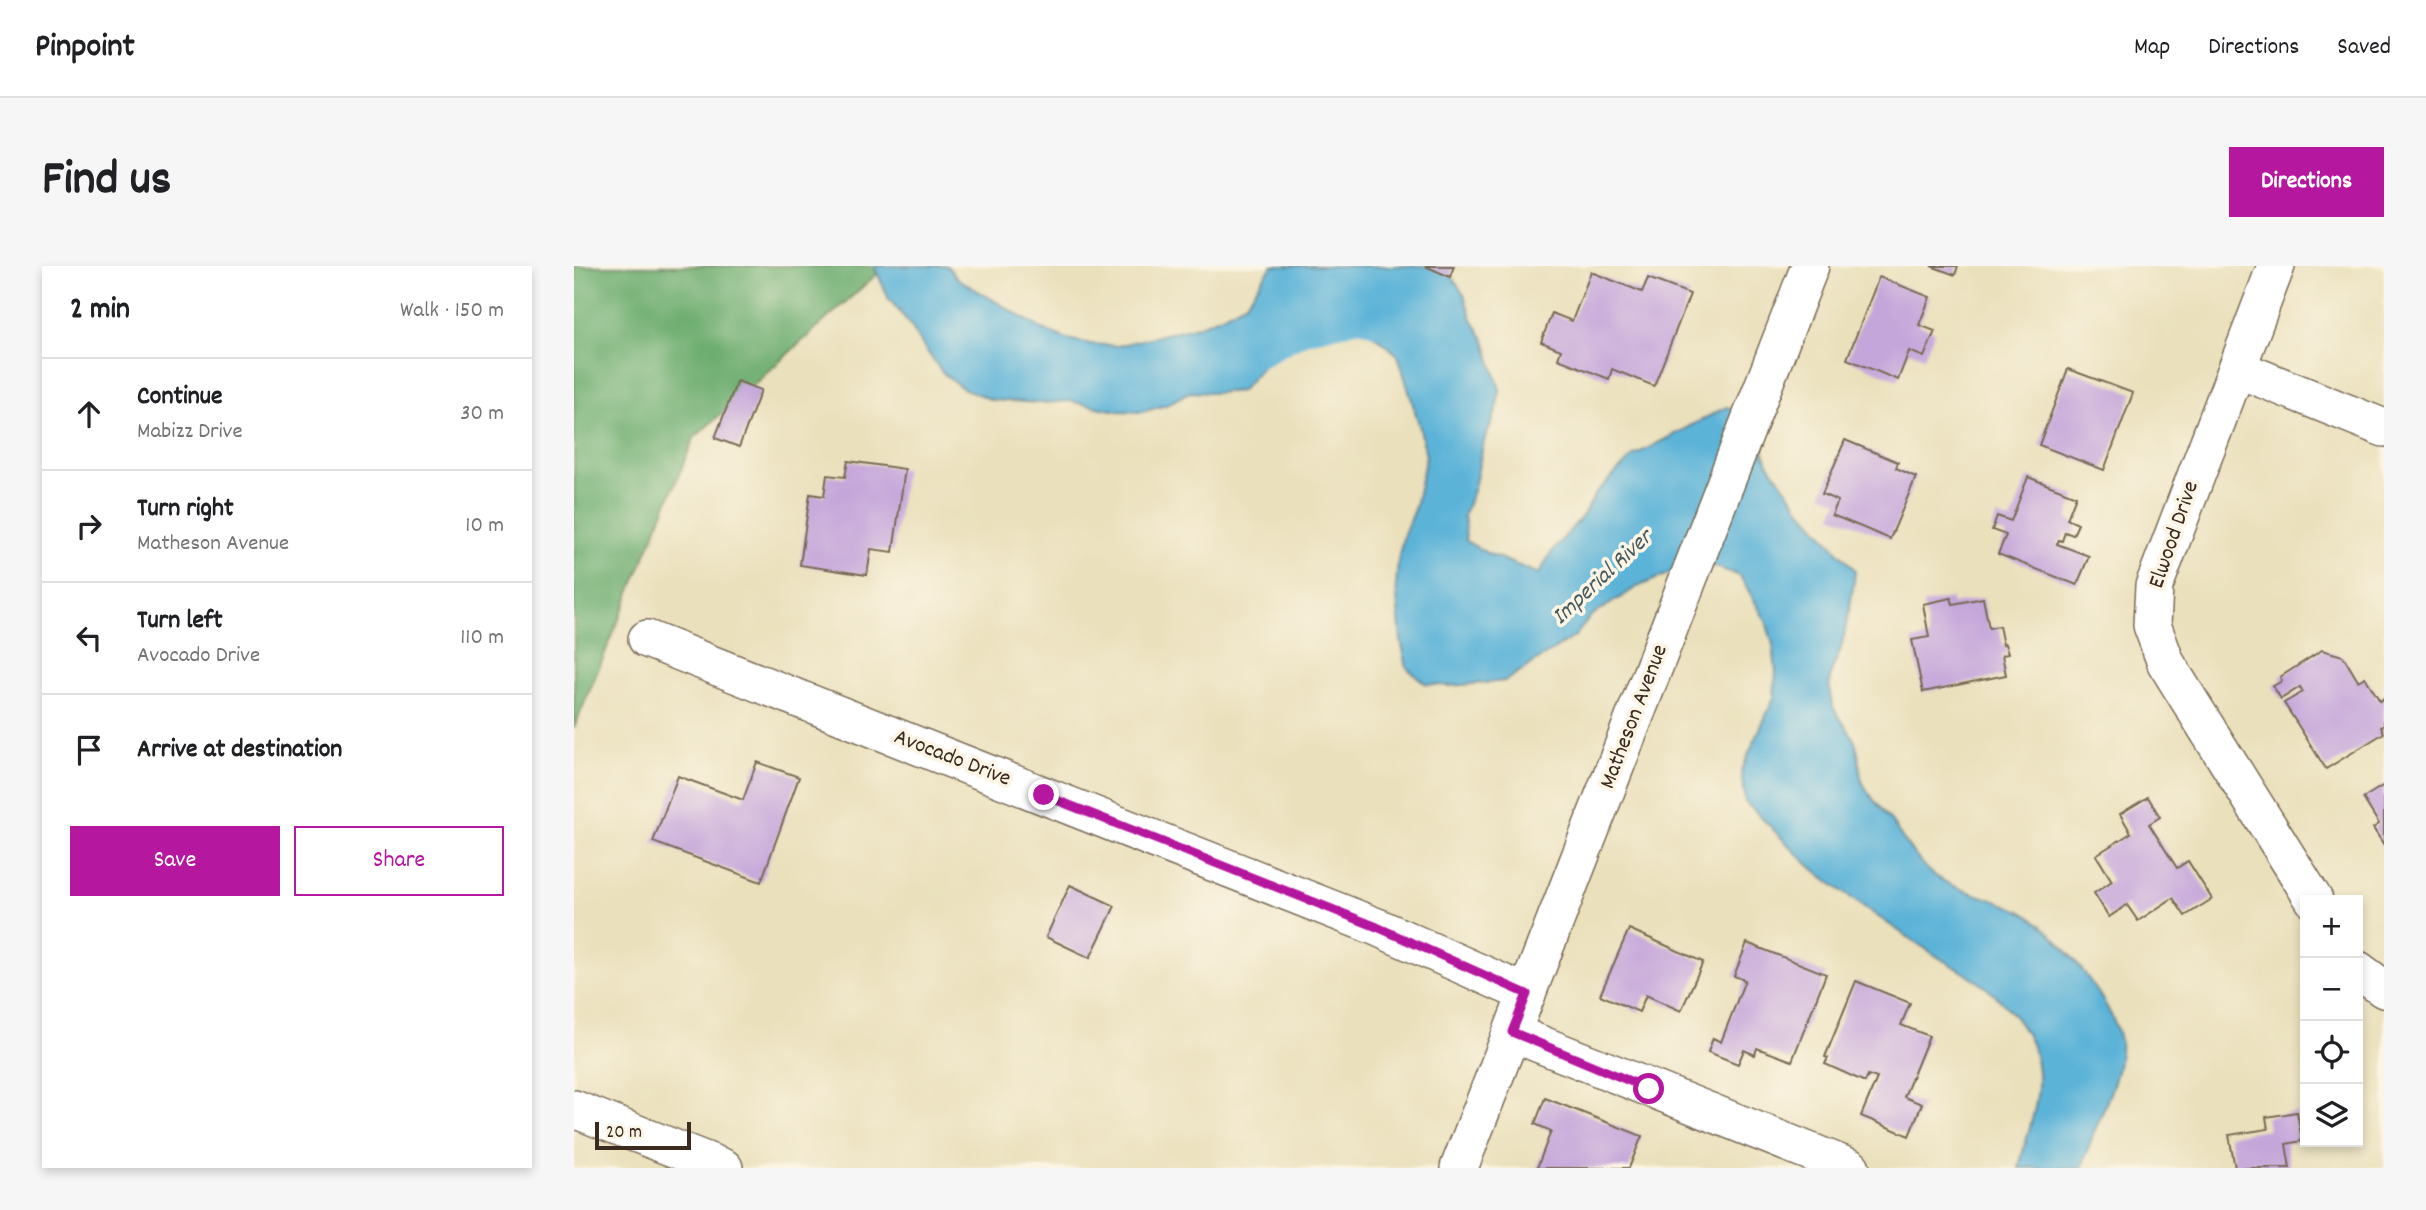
<!DOCTYPE html>
<html lang="en">
<head>
<meta charset="utf-8">
<style>
  body { margin:0; font-family:Dekko,sans-serif; background:#f6f6f6; color:#202124 }
  .controls { position:absolute; right:21px; bottom:21px; display:grid; overflow:hidden; border-radius:0px; box-shadow:0 4px 10px #0003 }
  .controls button { width:63px; height:63px; display:grid; place-items:center; padding:0; border:0; border-bottom:2px solid #e0e0e0; background:#fff; color:#202124; font:35px sans-serif }
  .scale { position:absolute; left:21px; bottom:18px; width:96px; box-sizing:border-box; padding-left:7px; border:4px solid #3b2a1e; border-top:0; font-size:19px; line-height:24px; white-space:nowrap; color:#3b2a1e; -webkit-text-stroke:5px #fcf5e5; paint-order:stroke }
  .stop { position:absolute; width:21px; height:21px; margin:-16px; border:5px solid #b5179e; border-radius:50%; background:#fff }
  .stop.end { background:#b5179e; border-color:#fff; box-shadow:0 2px 7px #0008 }
  .list { margin:0; padding:0; list-style:none }
  h2 { display:flex; justify-content:space-between; align-items:center; height:91px; margin:0; padding:0 28px; font-size:30px }
  h2 small { font-size:23px; font-weight:400; color:#757577 }
  .list li { display:grid; grid-template-columns:46px 1fr auto; gap:21px; align-items:center; box-sizing:border-box; height:112px; padding:0 28px; border-top:2px solid #e0e0e0 }
  .list b { display:block; font-size:26px; white-space:nowrap }
  .list p { margin:0; font-size:23px; white-space:nowrap; color:#757577 }
  .list em { font-size:23px; font-style:normal; color:#757577 }
  .actions { display:flex; gap:14px; padding:21px 28px }
  .actions a { flex:1; padding:16px 0; border:2px solid #b5179e; border-radius:0px; text-align:center; font-size:24px; color:#b5179e }
  .actions .main { background:#b5179e; color:#fff }
  .icon { flex:none; width:38px; height:38px; fill:none; stroke:currentColor; stroke-width:2; stroke-linecap:round; stroke-linejoin:round }
  .map { position:relative; flex:none; width:1810px; height:902px; overflow:hidden; border-radius:0px }
  header { display:flex; align-items:center; gap:42px; box-sizing:border-box; height:98px; padding:0 35px; background:#fff; border-bottom:2px solid #e0e0e0 }
  header strong { font-size:33px }
  nav { display:flex; gap:38px; margin-inline-start:auto; font-size:24px }
  .intro { display:flex; align-items:center; justify-content:space-between; box-sizing:border-box; height:168px; padding:0 42px }
  h1 { margin:0; font-size:49px }
  .button { padding:18px 32px; border-radius:0px; background:#b5179e; color:#fff; font-size:24px; font-weight:700 }
  main { display:flex; gap:42px; padding:0 42px }
  aside { flex:1; background:#fff; border-radius:0px; box-shadow:0 4px 10px #0003 }
  .map>svg:first-child { display:block }
  .forest { fill:#6dad70; stroke:#546c47; stroke-width:2 }
  .water { fill:#5bb3d8; stroke:#4b6e7b; stroke-width:2 }
  .lines { fill:none; stroke-linecap:round; stroke-linejoin:round }
  .river { stroke:#5bb3d8; stroke-width:58 }
  .building { fill:#c5a6da }
  .street-casing { stroke:#786a55; stroke-width:40 }
  .street { stroke:#fff; stroke-width:37 }
  .route { stroke:#b5179e; stroke-width:9 }
  .labels { text-anchor:middle; dominant-baseline:central; stroke-width:7; stroke-linejoin:round; paint-order:stroke }
  .street-label { font-size:23px; fill:#3b2a1e; stroke:#fcf5e5 }
  .water-label { font-size:24px; font-style:italic; fill:#465a5f; stroke:#fcf5e5 }
</style>
</head>
<body>
<header>
<strong>Pinpoint</strong>
<nav><a>Map</a><a>Directions</a><a>Saved</a></nav>
</header>
<div class="intro"><h1>Find us</h1><a class="button">Directions</a></div>
<main>
<aside>
<h2>2 min<small>Walk · 150 m</small></h2>
<ul class="list">
<li><svg class="icon" aria-label="ahead" viewBox="0 0 24 24"><path d="M12 20V5M6 11l6-6 6 6"/></svg><div><b>Continue</b><p>Mabizz Drive</p></div><em>30 m</em></li>
<li><svg class="icon" aria-label="right" viewBox="0 0 24 24"><path d="M7 20v-9h11M14 6l5 5-5 5"/></svg><div><b>Turn right</b><p>Matheson Avenue</p></div><em>10 m</em></li>
<li><svg class="icon" aria-label="left" viewBox="0 0 24 24"><path d="M17 20v-9H6M10 6l-5 5 5 5"/></svg><div><b>Turn left</b><p>Avocado Drive</p></div><em>110 m</em></li>
<li><svg class="icon" aria-label="arrive" viewBox="0 0 24 24"><path d="M6 21V4h12l-3 4 3 4H6"/></svg><div><b>Arrive at destination</b></div></li>
</ul>
<div class="actions"><a class="main">Save</a><a>Share</a></div>
</aside>
<div class="map">
<svg width="1810" height="902" viewBox="0 0 1810 902">
  <rect width="100%" height="100%" fill="#fcf5e5"/>
  <filter id="ink" filterUnits="userSpaceOnUse"><feTurbulence type="fractalNoise" baseFrequency=".0143" numOctaves="2"/><feDisplacementMap in="SourceGraphic" scale="14" xChannelSelector="R" yChannelSelector="G"/><feConvolveMatrix kernelMatrix="1 2 1 2 8 2 1 2 1" color-interpolation-filters="sRGB"/></filter>
  <filter id="wash" filterUnits="userSpaceOnUse"><feTurbulence type="fractalNoise" baseFrequency=".00686" numOctaves="4" result="noise"/><feDisplacementMap in="SourceGraphic" scale="28" xChannelSelector="R" yChannelSelector="G"/><feGaussianBlur stdDeviation="1.57" result="paint"/><feColorMatrix in="noise" values="0 0 0 0 0 0 0 0 0 0 0 0 0 0 0 0 0 1.4 0 .05"/><feComposite in="paint" operator="in"/></filter>
  <g filter="url(#wash)">
    <rect width="100%" height="100%" fill="#eae0bc"/>
    <path class="forest" d="M0,0H300L303,8L120,172L0,462Z"/>
    <path class="water" d="M300,0H373L384,13L468,63L493,73L517,78L543,80L624,60L650,49L672,37L698,0H862L874,5L890,29L898,53L911,75L926,124L921,148L910,175L900,222L890,248L892,275L913,287L965,308L977,287L1010,248L1022,227L1059,190L1152,141L1176,146L1194,197L1227,244L1281,304C1279,331 1273,356 1267,382C1264,392 1257,402 1256,412C1255,418 1256,432 1258,438C1263,451 1274,461 1280,474C1287,490 1284,501 1288,515C1295,532 1309,543 1319,558C1330,574 1339,590 1354,604C1382,629 1424,630 1455,650C1485,669 1542,741 1546,776C1550,812 1516,865 1508,902H1445C1452,868 1469,833 1463,798C1458,765 1428,732 1402,714C1389,705 1374,698 1361,689C1323,664 1284,638 1248,610C1220,588 1198,560 1171,536L1167,505L1200,432L1202,406L1199,379L1192,355L1166,310L1140,300L1115,299L1063,321L1017,350L1001,370L931,415L877,420L852,418L833,402L827,374L822,320L824,295L830,268L841,241L852,190L846,162L824,89L804,72L784,60L757,49L733,44L714,62L700,87L667,125L640,127L615,126L592,139L568,146L543,145L495,135L468,137L418,134L388,122L368,106L349,80L336,58L315,33Z"/>
    <g class="lines">
      <path class="river" d="M657,85L723,50L788,35L817,45"/>
    </g>
    <g id="blocks">
      <g class="building">
        <path d="M851,0H880L876,11Z"/>
        <path d="M1357,0H1384L1381,9Z"/>
        <path d="M1017,6L1068,26L1074,12L1116,28L1080,120L1038,103L1035,113L984,93L987,84L967,76L978,47L998,55Z"/>
        <path d="M1305,11L1356,31L1345,59L1361,65L1350,91L1335,85L1324,114L1273,93Z"/>
        <path d="M1494,103L1559,127L1530,204L1465,179Z"/>
        <path d="M163,115L187,124L165,181L141,172Z"/>
        <path d="M1271,174L1324,196L1322,202L1342,211L1316,273L1258,249L1264,235L1248,228Z"/>
        <path d="M274,195L331,203L319,286L297,283L293,309L226,299L236,228L250,230L253,209L271,211Z"/>
        <path d="M1454,211L1502,230L1493,253L1504,258L1499,269L1491,266L1488,275L1485,274L1483,278L1515,290L1503,319L1424,288L1432,269L1418,264L1423,250L1437,255Z"/>
        <path d="M1377,332L1379,338L1409,332L1415,362L1425,360L1429,379L1431,378L1434,388L1428,389L1432,409L1349,426L1338,374L1355,371L1349,338Z"/>
        <path d="M1748,384L1769,390L1784,415L1791,411L1806,435L1810,432V459L1807,461L1810,467L1752,503L1710,437L1729,426L1726,421L1707,433L1699,420L1708,415L1706,411Z"/>
        <path d="M183,496L225,511L187,616L79,576L104,510L169,534Z"/>
        <path d="M1810,519V579L1799,562L1805,558L1789,532Z"/>
        <path d="M1574,531L1586,551L1575,558L1603,602L1614,595L1638,633L1611,650L1599,632L1564,655L1553,639L1535,651L1520,627L1538,615L1522,589L1557,567L1546,548Z"/>
        <path d="M496,619L541,640L516,692L472,671Z"/>
        <path d="M1055,663L1129,696L1107,745L1072,729L1065,746L1026,729Z"/>
        <path d="M1173,677L1252,708L1218,795L1183,782L1181,789L1170,784L1164,798L1134,786L1139,772L1147,776L1171,714L1160,710Z"/>
        <path d="M1282,715L1336,737L1327,759L1355,770L1330,831L1348,838L1335,870L1287,850L1303,812L1294,809L1291,816L1251,798L1254,792L1251,791Z"/>
        <path d="M971,832L1068,870L1055,902H963L977,865L961,858Z"/>
        <path d="M1723,846L1728,875L1712,878L1716,902H1661L1655,869L1694,863L1692,851Z"/>
      </g>
    </g>
  </g>
  <g filter="url(#ink)">
    <use href="#blocks" fill-opacity="0" stroke="#786a55" stroke-width="2"/>
    <g class="lines">
      <defs>
        <g id="street">
          <path d="M1702,0L1580,320L1578,359L1592,397L1740,634"/>
          <path d="M1664,103L1810,162"/>
          <path d="M73,373L803,661L953,728"/>
          <path d="M1784,704L1810,723"/>
          <path d="M938,767L1277,902"/>
          <path d="M0,843L150,902"/>
          <path d="M885,902L1236,0"/>
        </g>
      </defs>
      <use href="#street" class="street-casing"/>
      <use href="#street" class="street"/>
    </g>
  </g>
  <g class="lines" filter="url(#ink)">
    <path class="route" d="M470,529L803,661L953,728L938,766L1075,823"/>
  </g>
  <g class="labels">
    <g class="street-label">
      <text transform="translate(1601 269) rotate(-71)">Elwood Drive</text>
      <text transform="translate(1061 451) rotate(-69)">Matheson Avenue</text>
      <text transform="translate(378 493) rotate(21)">Avocado Drive</text>
    </g>
    <g class="water-label">
      <text transform="translate(1029 312) rotate(-43)">Imperial River</text>
    </g>
  </g>
</svg>
<div class="controls">
<button>+</button>
<button>−</button>
<button><svg class="icon" aria-label="locate" viewBox="0 0 24 24"><circle cx="12" cy="12" r="6"/><path d="M12 2v4M12 18v4M2 12h4M18 12h4"/></svg></button>
<button><svg class="icon" aria-label="layers" viewBox="0 0 24 24"><path d="M12 4l9 5-9 5-9-5zM3 14l9 5 9-5"/></svg></button>
</div>
<div class="scale">20 m</div>
<div class="stop" style="left:1075px;top:823px"></div>
<div class="stop end" style="left:470px;top:529px"></div>
</div>
</main>
</body>
</html>
